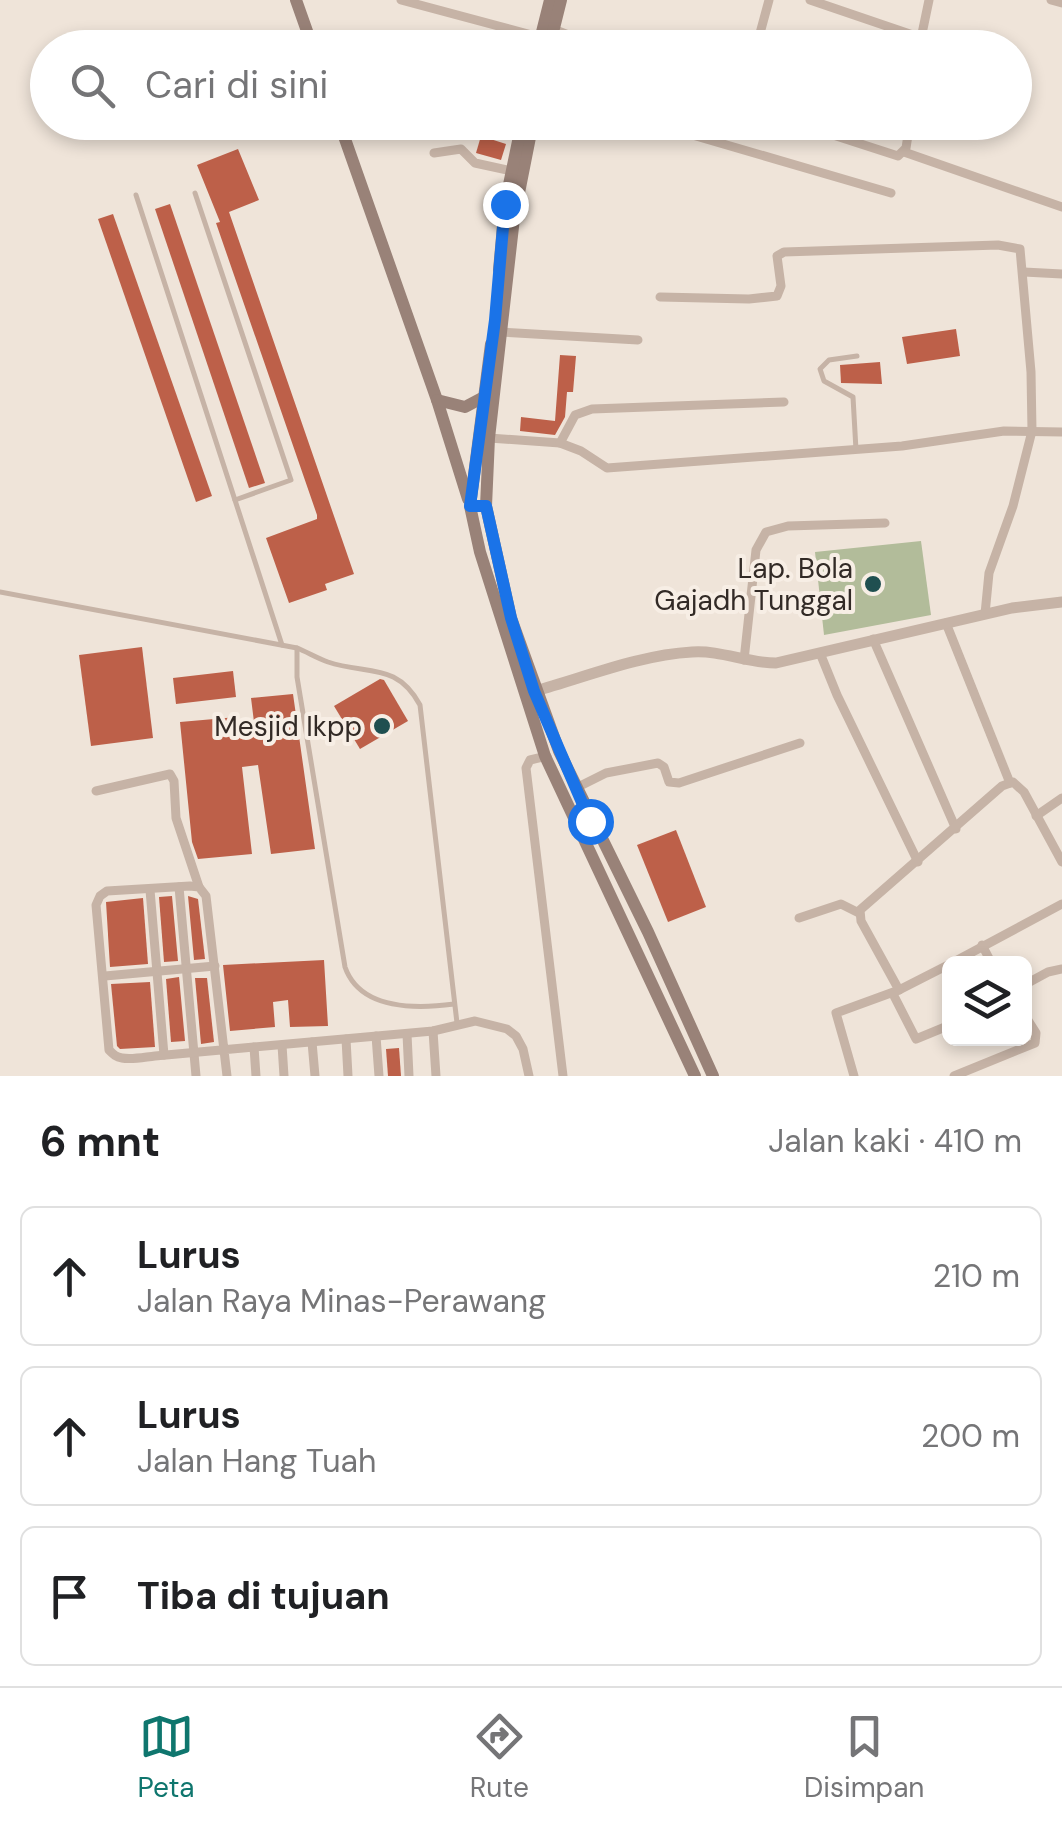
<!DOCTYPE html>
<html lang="id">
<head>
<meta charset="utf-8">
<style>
  body { margin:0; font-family:"DM Sans",sans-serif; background:#f6f6f6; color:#202124 }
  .controls { position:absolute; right:30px; bottom:30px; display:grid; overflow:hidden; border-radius:15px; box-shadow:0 5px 15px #0003 }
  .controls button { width:90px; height:90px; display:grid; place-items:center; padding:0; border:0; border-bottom:2px solid #e0e0e0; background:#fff; color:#202124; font:50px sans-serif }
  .stop { position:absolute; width:30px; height:30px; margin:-22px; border:8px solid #1a73e8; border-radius:50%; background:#fff }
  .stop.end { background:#1a73e8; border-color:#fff; box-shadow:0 2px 10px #0008 }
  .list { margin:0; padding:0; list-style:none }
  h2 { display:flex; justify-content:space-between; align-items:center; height:130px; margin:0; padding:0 40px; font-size:42px }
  h2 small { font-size:32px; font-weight:400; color:#757577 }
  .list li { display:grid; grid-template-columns:65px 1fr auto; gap:30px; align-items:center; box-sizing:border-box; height:140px; margin:0 20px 20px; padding:0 20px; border:2px solid #e0e0e0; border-radius:15px }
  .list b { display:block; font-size:38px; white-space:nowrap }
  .list p { margin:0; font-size:32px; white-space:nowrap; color:#757577 }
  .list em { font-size:32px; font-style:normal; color:#757577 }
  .icon { flex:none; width:55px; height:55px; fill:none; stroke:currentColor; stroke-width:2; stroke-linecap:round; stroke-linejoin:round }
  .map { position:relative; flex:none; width:1062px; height:1076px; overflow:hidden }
  .search { position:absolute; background:#fff; box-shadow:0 5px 15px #0003; left:30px; right:30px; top:30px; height:110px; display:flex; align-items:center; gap:25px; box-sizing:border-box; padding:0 35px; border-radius:55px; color:#757577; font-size:38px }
  .sheet { height:610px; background:#fff }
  nav { display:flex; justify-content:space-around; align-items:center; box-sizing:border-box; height:140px; border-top:2px solid #e0e0e0; background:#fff; font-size:28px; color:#757577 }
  nav a { display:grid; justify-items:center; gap:5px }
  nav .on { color:#0f766e }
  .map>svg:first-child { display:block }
  .green { fill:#b2bc9a }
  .building { fill:#bd6049 }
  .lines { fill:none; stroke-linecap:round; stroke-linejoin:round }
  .service { stroke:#c6b3a6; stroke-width:5 }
  .minor { stroke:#c6b3a6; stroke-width:9 }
  .tertiary { stroke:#c6b3a6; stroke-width:11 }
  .secondary { stroke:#998278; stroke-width:12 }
  .route { stroke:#1a73e8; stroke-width:12 }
  .poi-dot { fill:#1f4f50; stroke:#f7eee5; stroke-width:4 }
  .labels { text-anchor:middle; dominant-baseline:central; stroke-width:8; stroke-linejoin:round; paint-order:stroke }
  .poi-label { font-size:28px; fill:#322a26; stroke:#f7eee5; text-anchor:end }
</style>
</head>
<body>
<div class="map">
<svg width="1062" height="1076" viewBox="0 0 1062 1076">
  <rect width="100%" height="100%" fill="#efe4d9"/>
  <path class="green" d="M921,541L931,615L824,635L815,552Z"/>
  <g class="building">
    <path d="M481,136L506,144L501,160L476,153Z"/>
    <path d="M238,149L259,200L229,212L354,574L325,584L327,590L289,603L266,538L317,519V515L216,223L220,222L197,165Z"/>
    <path d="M170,204L265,483L249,488L155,209Z"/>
    <path d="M113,214L212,496L196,502L98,219Z"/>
    <path d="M956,329L960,356L907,364L902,337Z"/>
    <path d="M560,355L576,356L573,392H567L565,417L555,435L520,431L521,417L555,421Z"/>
    <path d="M880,362L882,384L841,383L840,365Z"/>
    <path d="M142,647L153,738L91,746L79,655Z"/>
    <path d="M233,671L236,697L176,704L173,678Z"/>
    <path d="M380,679L384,680L408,721L360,749L334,706Z"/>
    <path d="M293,694L315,849L271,854L258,765L242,767L252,854L198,859L192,842L180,722L237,717L238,724L254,722L251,698Z"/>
    <path d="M676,830L706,907L668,922L637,845Z"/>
    <path d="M172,896L178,961L164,962L159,897Z"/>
    <path d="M188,896L198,899L205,959L194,960Z"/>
    <path d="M143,898L148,964L110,967L106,902Z"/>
    <path d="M324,960L328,1026L290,1027L288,1000L273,1002L275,1027L230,1031L223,965Z"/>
    <path d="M179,977L185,1041L171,1042L166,979Z"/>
    <path d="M195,978H207L214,1042L201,1044Z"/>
    <path d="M150,982L155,1047L120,1049L117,1046L111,984Z"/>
    <path d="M399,1048L401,1076H388L386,1049Z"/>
  </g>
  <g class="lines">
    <g class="service">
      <path d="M195,193L291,480L235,500"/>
      <path d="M136,195L282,645"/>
      <path d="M856,450L853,397L824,381L820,369L829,360L857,356"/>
      <path d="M0,592L297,648C307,652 317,658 328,662C367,675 397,662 420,705L457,1023"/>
      <path d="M297,648V677L345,967C360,1010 416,1009 454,1004"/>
    </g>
    <g class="minor">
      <path d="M401,0L543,38"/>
      <path d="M810,0L951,48"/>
      <path d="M1051,0L1062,3"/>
      <path d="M553,29L602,48"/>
      <path d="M756,48L769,0"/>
      <path d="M919,48L929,0"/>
      <path d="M476,122L520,132"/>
      <path d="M648,122L891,193"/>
      <path d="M793,122L898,156L906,148L910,122"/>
      <path d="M904,152L1062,207"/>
      <path d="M434,153L461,149L475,163L512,171"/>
      <path d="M1024,272L1062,274"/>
      <path d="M660,297L749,299L777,296L781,286L777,256L784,252L998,245L1020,249L1031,372L1032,431L1013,506L989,573L985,614"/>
      <path d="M500,332L638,340"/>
      <path d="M489,438L560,443L581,451L607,468L902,446L1004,431L1062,432"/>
      <path d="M560,443L575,415L592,409L784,402"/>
      <path d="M946,623L1010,783"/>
      <path d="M873,639L956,829"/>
      <path d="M820,653L837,695L918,862"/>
      <path d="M744,660L756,550L766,532L788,526L885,523"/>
      <path d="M547,756L530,760L526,768L563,1076"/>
      <path d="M576,788L606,773L658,763L664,767L669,782L679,783L800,743"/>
      <path d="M96,791L170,774L174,781L176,818L199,887"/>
      <path d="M1036,816L1062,798"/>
      <path d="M179,887L196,1076"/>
      <path d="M150,890L164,1055"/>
      <path d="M799,918L841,904L859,913"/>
      <path d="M982,945L992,964"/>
      <path d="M950,964L1062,904"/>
      <path d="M105,976L215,966"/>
      <path d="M1024,985L1048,972L1062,969"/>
      <path d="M899,990L950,964"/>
      <path d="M893,994L916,1039L950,1025"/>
      <path d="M433,1031L436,1076"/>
      <path d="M407,1034L409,1076"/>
      <path d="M376,1036L379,1076"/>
      <path d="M346,1039L348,1076"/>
      <path d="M312,1042L315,1076"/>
      <path d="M282,1045L284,1076"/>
      <path d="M254,1047L256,1076"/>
      <path d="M227,1076L206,896L199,887L190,886L107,891L100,896L96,905L109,1050C114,1055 116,1057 122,1058C132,1060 145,1057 155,1056C188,1053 221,1050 254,1047L433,1031L475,1021L507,1029L516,1036L523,1049L529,1076"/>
      <path d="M854,1076L836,1013L899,990L861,921L860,910L1002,786L1013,782L1024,792L1062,862"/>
      <path d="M954,1076L1035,1043L1036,1033L1024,1014"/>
    </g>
    <path class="tertiary" d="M535,691C586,677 639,655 692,652C721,650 747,663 776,663L1012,608L1062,602"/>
    <g class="secondary">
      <path d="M296,0L313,48"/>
      <path d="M538,48L550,0"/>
      <path d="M549,48L561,0"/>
      <path d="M339,122L437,400L468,499"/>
      <path d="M533,122L514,218L489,438L486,506L511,618L559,751L648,932L713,1076"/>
      <path d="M499,270L505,204L522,122"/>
      <path d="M491,344L470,506L480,552L545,756L695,1076"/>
      <path d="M437,400L465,407L482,398"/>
    </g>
  </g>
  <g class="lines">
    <path class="route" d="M505,204L495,320L470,506H486L511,618L534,691L590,821"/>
  </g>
  <g class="poi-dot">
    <circle cx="873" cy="584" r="10"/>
    <circle cx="382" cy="726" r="10"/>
  </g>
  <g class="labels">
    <g class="poi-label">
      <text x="853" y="568">Lap. Bola<tspan x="853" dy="32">Gajadh Tunggal</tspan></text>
      <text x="362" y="726">Mesjid Ikpp</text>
    </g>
  </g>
</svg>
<div class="controls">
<button><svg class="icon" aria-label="layers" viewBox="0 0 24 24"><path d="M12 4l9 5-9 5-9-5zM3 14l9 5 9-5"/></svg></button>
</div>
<div class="stop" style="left:590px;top:821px"></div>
<div class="stop end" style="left:505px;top:204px"></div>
<div class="search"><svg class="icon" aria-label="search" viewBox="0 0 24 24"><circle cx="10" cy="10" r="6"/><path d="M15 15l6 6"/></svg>Cari di sini</div>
</div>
<section class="sheet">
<h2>6 mnt<small>Jalan kaki · 410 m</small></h2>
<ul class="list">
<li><svg class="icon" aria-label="ahead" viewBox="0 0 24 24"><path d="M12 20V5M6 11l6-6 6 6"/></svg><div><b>Lurus</b><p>Jalan Raya Minas-Perawang</p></div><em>210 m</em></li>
<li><svg class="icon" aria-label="ahead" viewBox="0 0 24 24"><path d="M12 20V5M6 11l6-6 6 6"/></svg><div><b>Lurus</b><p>Jalan Hang Tuah</p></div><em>200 m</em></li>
<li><svg class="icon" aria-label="arrive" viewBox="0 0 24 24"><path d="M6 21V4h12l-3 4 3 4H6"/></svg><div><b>Tiba di tujuan</b></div></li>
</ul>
</section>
<nav>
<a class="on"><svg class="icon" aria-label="map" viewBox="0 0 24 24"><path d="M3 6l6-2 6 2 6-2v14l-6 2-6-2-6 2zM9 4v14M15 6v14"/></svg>Peta</a>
<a><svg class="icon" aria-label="directions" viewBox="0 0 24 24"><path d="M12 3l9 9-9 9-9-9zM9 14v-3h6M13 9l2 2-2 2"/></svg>Rute</a>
<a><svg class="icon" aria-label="saved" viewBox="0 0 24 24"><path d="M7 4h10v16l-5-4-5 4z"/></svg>Disimpan</a>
</nav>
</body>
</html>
